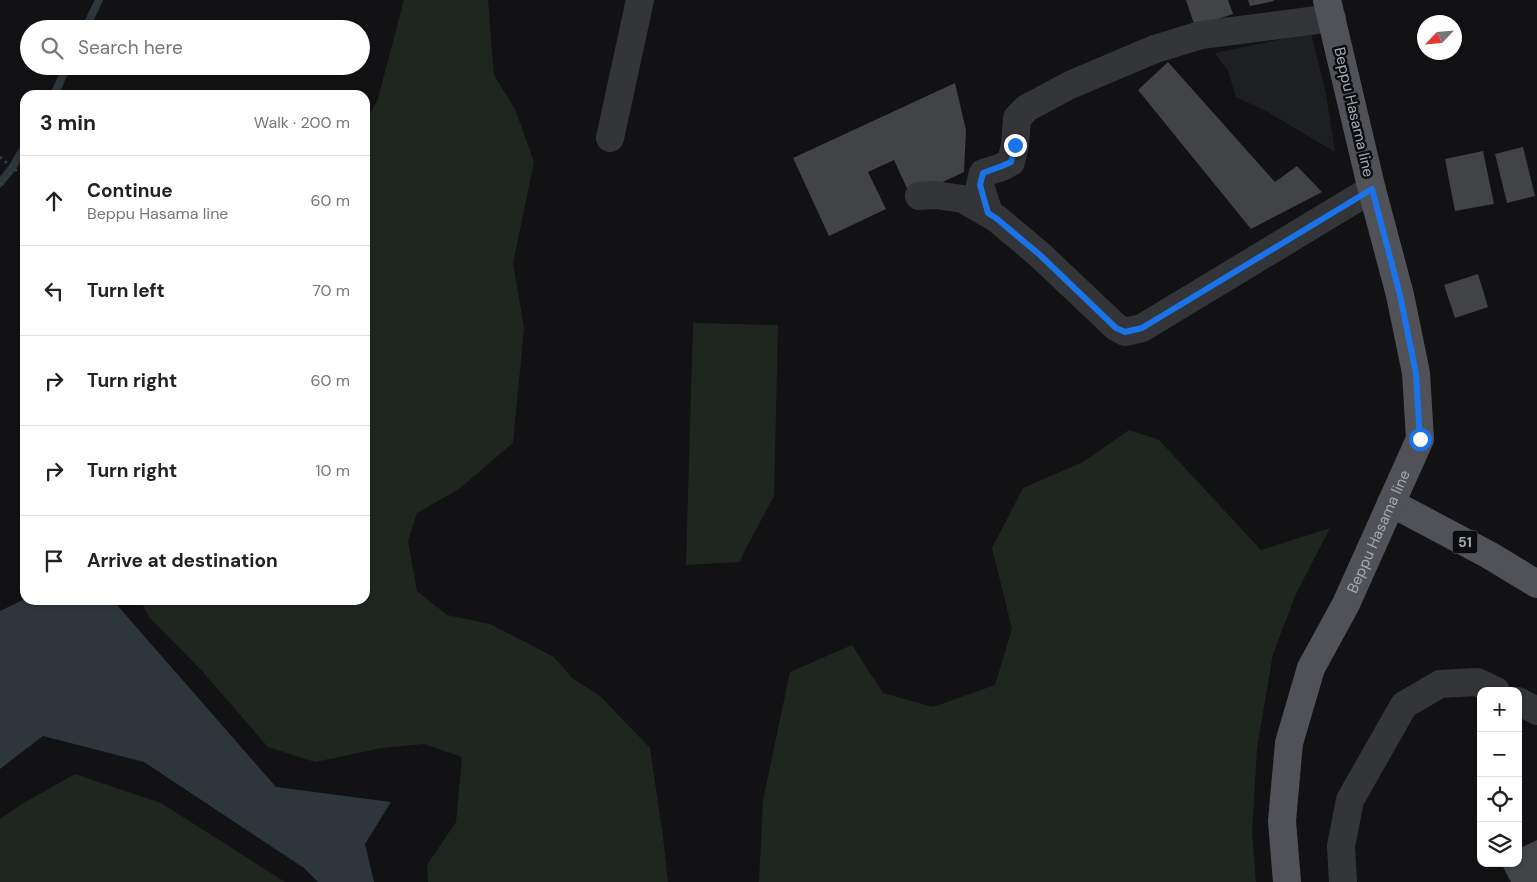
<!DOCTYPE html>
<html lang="en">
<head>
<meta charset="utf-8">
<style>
  body { margin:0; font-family:"DM Sans",sans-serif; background:#f2f2f2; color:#222 }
  .controls { position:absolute; right:15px; bottom:15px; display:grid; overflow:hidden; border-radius:10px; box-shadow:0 1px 4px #0004 }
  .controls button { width:45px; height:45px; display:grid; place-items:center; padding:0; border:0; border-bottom:1px solid #e0e0e0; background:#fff; color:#222; font:25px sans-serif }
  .compass { position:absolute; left:1417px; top:15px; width:45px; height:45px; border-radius:50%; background:#fff; box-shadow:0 1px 4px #0004; rotate:244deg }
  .stop { position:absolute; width:15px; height:15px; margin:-11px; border:4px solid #1a73e8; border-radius:50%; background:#fff }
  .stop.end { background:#1a73e8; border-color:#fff; box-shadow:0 1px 5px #0008 }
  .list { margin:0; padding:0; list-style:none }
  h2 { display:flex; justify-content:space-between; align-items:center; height:65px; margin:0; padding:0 20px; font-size:21px }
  h2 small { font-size:16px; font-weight:400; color:#767676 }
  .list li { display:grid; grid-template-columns:32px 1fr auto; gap:15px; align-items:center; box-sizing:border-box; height:90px; padding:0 20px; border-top:1px solid #e0e0e0 }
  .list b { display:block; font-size:19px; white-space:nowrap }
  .list p { margin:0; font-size:16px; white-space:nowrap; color:#767676 }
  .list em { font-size:16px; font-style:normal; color:#767676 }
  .icon { flex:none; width:28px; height:28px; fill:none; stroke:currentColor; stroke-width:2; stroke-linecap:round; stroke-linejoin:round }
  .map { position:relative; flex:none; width:1537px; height:882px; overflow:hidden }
  .search { position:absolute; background:#fff; box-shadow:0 1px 4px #0004; left:20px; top:20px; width:350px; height:55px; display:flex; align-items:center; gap:12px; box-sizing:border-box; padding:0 18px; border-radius:28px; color:#767676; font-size:19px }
  .panel { position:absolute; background:#fff; box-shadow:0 1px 4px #0004; left:20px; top:90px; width:350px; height:515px; border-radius:15px }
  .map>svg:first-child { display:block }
  .built { fill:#1e1f21 }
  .green { fill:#1f261f }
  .water { fill:#2d363b }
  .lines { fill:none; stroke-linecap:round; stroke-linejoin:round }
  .stream { stroke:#2d363b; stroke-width:8 }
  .building { fill:#414347 }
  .path { stroke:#3a3c3f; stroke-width:3; stroke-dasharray:2.5 4; stroke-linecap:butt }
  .minor { stroke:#333538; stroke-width:28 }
  .primary { stroke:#505257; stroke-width:28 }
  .route { stroke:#1a73e8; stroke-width:6 }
  .labels { text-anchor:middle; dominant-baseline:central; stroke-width:5; stroke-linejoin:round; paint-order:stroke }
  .shield { fill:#0d0d0f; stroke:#777c82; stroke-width:1 }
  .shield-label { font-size:14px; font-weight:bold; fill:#a5abb3 }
  .street-label { font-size:15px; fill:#a5abb3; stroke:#0d0d0f }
</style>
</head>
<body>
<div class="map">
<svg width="1537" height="882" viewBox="0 0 1537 882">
  <rect width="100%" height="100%" fill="#121214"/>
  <path class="built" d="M1311,33L1326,94L1335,152L1266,111L1236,97L1228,71L1215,53Z"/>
  <g class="green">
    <path d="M404,0H488L494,75L515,109L534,162L513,263L524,328L513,443L459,489L417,513L408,541L417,591L447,615L490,624L554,657L572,678L600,696L650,748L663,837L668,882H428L427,865L456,822L462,757L424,744L382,748L315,762L268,747L202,671L149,617L140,600H365V120L377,102Z"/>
    <path d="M693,323L778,325L774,496L744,552L740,562L686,565Z"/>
    <path d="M1129,430L1159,440L1261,550L1330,528L1295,596L1273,654L1257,748L1252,832L1256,882H759L763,800L790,672L852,645L883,693L933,707L995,685L1012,629L992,548L1023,488L1083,462Z"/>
    <path d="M75,774L161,803L285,882H0V819L22,804Z"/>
  </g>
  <path class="water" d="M25,599V600H100L117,605L276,787L391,802L365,844L374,882H318L304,868L144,762L43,736L0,769V611Z"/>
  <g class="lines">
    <g class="stream">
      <path d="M85,29L99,0"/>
      <path d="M54,95L67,66"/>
      <path d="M0,183L12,168L25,146"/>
    </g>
  </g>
  <g class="building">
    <path d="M1186,0H1228L1233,14L1195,27Z"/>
    <path d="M1248,0H1274V1L1250,6Z"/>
    <path d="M1168,62L1275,182L1297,166L1322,192L1251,229L1138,90Z"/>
    <path d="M955,83L966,130L964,172L911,197L894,160L868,172L886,209L829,236L793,158Z"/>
    <path d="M1523,147L1535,196L1507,203L1495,154Z"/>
    <path d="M1483,151L1494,204L1455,211L1445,159Z"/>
    <path d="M1478,274L1488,307L1455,318L1444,285Z"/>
    <path d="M1537,840V882H1511L1501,863H1518V849Z"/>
  </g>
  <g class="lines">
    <g class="path">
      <path d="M0,157L14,169L25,176"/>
      <path d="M0,184L14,169"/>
    </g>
    <g class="minor">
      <path d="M610,138L640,0"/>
      <path d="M919,196L935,195L963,199L996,218L1040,255L1116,327L1125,332L1142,328L1372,189"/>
      <path d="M989,213L980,185L983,173L1002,167L1011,162L1015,145L1017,118L1027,108L1070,85L1155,49L1201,35L1332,18"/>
      <path d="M1518,701L1537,711"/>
      <path d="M1343,882L1341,846L1350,800L1404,705L1440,684L1477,682L1496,691"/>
    </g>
    <g class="primary">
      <path d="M1391,503L1489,555L1537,584"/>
      <path id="s1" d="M1287,882L1282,821L1289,743L1311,668L1346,604L1420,439L1416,373L1400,295L1371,186L1327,0"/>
    </g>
  </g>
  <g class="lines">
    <path class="route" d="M1015,145L1011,162L1002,166L983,173L980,185L988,213L996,218L1040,255L1116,328L1125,332L1142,328L1372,189L1400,295L1416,374L1420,439"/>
  </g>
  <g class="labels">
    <rect class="shield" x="1452.5" y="530.5" width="25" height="23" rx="4"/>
    <g class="shield-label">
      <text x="1465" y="542">51</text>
    </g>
    <g class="street-label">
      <text transform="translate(1354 112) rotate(77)">Beppu Hasama line</text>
      <text stroke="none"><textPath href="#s1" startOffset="370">Beppu Hasama line</textPath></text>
    </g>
  </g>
</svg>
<div class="controls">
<button>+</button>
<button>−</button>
<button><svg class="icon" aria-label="locate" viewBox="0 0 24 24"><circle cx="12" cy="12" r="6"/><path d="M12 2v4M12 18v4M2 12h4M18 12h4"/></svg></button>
<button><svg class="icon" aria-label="layers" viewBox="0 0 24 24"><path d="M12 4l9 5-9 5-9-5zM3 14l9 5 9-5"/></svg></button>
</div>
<svg class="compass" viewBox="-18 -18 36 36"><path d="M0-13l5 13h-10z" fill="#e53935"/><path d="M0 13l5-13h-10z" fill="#767676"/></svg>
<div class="stop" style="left:1420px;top:439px"></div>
<div class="stop end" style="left:1015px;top:145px"></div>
<div class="search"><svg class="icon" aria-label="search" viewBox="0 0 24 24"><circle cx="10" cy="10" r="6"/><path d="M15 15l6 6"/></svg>Search here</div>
<section class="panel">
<h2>3 min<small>Walk · 200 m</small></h2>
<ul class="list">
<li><svg class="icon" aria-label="ahead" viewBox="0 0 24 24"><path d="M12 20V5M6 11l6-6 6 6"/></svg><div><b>Continue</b><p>Beppu Hasama line</p></div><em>60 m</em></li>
<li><svg class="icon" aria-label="left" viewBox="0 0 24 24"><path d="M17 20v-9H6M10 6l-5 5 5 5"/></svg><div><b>Turn left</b></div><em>70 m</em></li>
<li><svg class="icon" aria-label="right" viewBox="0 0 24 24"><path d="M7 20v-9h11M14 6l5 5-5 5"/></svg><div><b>Turn right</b></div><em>60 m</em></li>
<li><svg class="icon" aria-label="right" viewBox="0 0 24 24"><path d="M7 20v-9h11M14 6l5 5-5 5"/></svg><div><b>Turn right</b></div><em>10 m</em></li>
<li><svg class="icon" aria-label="arrive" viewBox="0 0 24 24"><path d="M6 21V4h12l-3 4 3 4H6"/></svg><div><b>Arrive at destination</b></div></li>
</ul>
</section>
</div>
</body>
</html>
